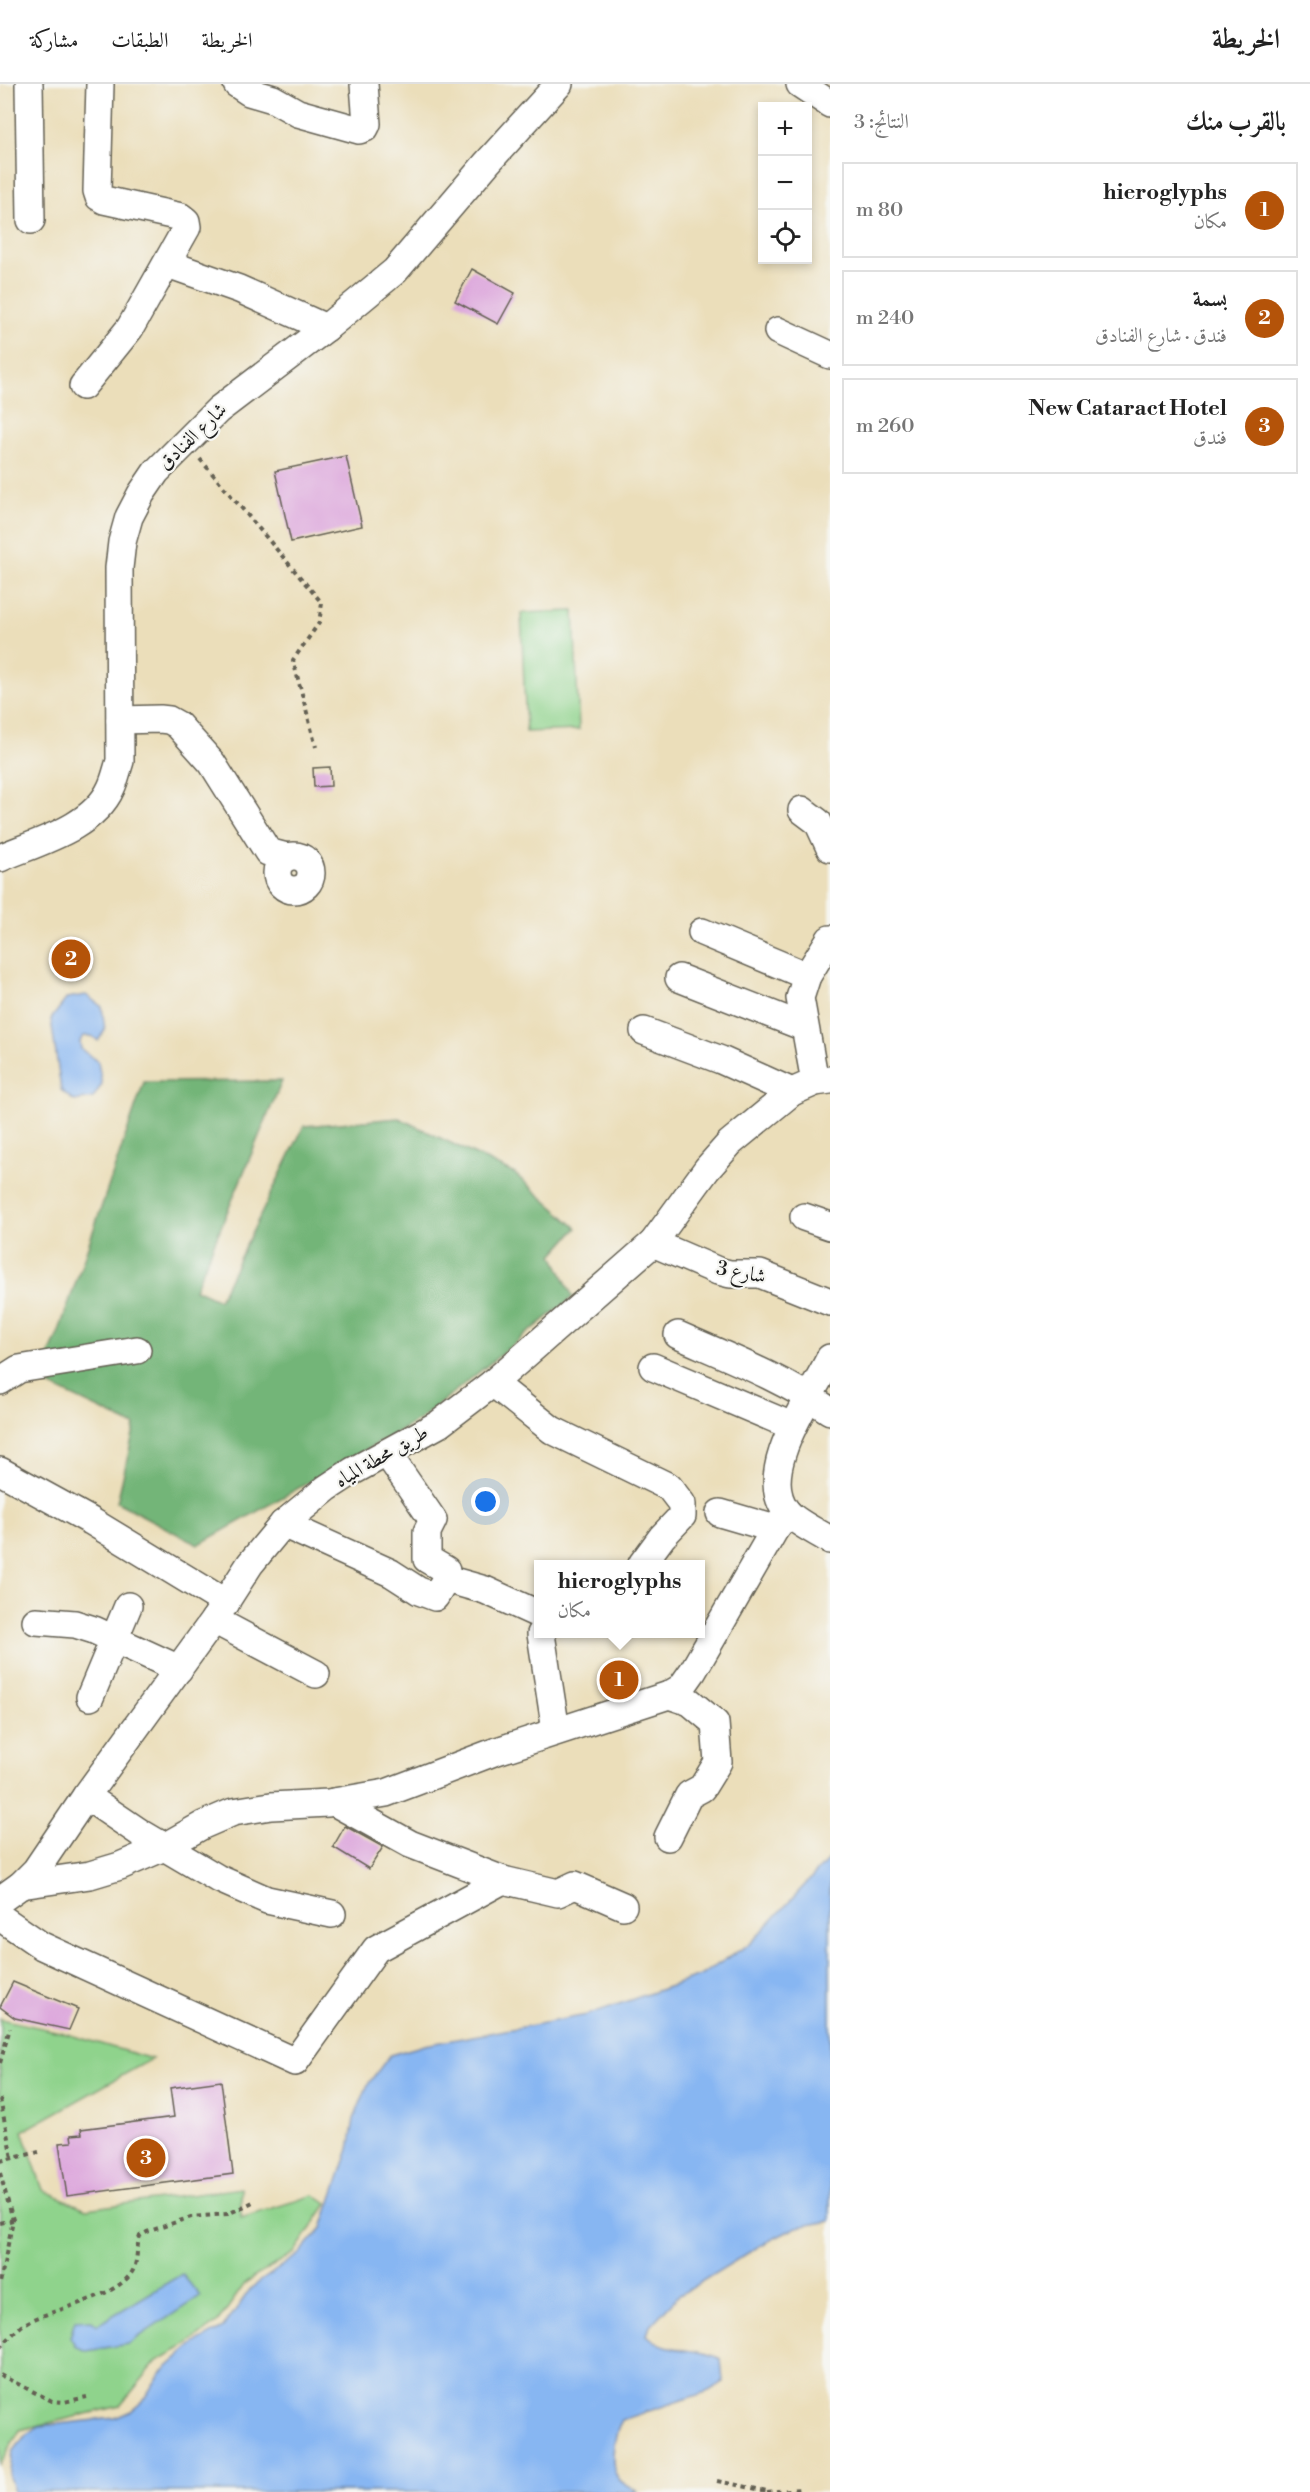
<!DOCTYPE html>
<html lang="ar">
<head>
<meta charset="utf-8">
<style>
  body { margin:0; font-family:"Libre Bodoni",Amiri,serif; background:#f2f2f2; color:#222; direction:rtl }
  .controls { position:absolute; right:18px; top:18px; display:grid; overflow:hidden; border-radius:0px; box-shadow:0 3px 9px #0003 }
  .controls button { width:54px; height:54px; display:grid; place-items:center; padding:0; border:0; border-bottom:2px solid #e0e0e0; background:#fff; color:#222; font:30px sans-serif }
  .you { position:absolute; left:486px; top:1418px; width:21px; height:21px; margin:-15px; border:4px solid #fff; border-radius:50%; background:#1a73e8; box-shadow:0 0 0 9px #1a73e833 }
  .badge { display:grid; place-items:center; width:39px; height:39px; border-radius:50%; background:#b45309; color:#fff; font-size:20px; font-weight:700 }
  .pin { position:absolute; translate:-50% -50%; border:3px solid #fff; box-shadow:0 2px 6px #0006 }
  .popup { position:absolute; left:534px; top:1476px; width:171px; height:78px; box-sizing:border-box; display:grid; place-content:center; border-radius:0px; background:#fff; filter:drop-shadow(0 2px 4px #0005); font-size:20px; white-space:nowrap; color:#767676 }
  .popup b { font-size:22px; color:#222 }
  .popup::after { content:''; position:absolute; left:50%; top:100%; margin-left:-12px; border:12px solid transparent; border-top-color:#fff }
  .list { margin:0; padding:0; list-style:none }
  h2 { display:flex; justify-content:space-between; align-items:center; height:78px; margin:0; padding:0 24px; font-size:26px }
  h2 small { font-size:20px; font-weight:400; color:#767676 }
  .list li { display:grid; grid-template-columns:39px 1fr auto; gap:18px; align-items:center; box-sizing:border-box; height:96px; margin:0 12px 12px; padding:0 12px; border:2px solid #e0e0e0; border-radius:0px }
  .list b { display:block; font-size:22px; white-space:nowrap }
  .list p { margin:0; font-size:20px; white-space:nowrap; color:#767676 }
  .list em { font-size:20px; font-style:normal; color:#767676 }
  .icon { flex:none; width:33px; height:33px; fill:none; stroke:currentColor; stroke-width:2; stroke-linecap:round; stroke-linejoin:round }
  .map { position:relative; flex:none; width:830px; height:2408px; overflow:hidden; direction:ltr }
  header { display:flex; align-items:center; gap:36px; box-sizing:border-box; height:84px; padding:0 30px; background:#fff; border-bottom:2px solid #e0e0e0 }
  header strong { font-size:28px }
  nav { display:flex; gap:33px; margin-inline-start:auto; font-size:21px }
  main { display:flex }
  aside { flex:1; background:#fff }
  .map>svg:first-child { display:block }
  .green { fill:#8fd38c; stroke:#567854; stroke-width:1.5 }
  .forest { fill:#73b578; stroke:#48684a; stroke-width:1.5 }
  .water { fill:#87b6f2; stroke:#526987; stroke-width:1.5 }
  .building { fill:#dca4db }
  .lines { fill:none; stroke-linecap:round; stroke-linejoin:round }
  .minor-casing { stroke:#646053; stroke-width:30 }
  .path { stroke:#646053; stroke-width:4; stroke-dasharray:4.5 4.5; stroke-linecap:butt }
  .minor { stroke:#fff; stroke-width:27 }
  .labels { text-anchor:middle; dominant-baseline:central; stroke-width:4.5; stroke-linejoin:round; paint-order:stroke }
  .street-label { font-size:20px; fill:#1c1c1c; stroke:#f6f6f2 }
</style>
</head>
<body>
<header>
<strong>الخريطة</strong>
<nav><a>الخريطة</a><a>الطبقات</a><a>مشاركة</a></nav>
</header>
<main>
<aside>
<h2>بالقرب منك<small>النتائج: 3</small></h2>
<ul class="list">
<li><span class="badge">1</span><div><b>hieroglyphs</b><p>مكان</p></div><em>80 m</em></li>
<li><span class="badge">2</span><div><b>بسمة</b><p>فندق · شارع الفنادق</p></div><em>240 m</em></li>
<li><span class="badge">3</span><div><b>New Cataract Hotel</b><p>فندق</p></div><em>260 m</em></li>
</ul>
</aside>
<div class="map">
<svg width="830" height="2408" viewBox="0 0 830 2408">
  <rect width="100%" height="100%" fill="#f6f6f2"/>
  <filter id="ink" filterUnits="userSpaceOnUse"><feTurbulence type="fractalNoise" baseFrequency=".0167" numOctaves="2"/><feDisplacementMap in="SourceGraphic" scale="12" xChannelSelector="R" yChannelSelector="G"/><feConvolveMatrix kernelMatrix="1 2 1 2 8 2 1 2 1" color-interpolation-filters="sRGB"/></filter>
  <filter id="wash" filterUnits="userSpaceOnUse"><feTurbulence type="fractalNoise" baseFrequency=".008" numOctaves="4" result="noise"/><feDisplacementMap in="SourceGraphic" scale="24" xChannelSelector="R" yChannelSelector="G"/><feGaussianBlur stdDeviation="1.35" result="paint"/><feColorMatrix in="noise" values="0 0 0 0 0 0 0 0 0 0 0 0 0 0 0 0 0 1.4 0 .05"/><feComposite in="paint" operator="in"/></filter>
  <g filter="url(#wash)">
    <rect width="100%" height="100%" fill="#ebdeba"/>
    <g class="green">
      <path d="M574,527L579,646L526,648L521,529Z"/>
      <path d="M0,1935L60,1948L152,1975L23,2047L43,2106L86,2125L241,2104V2134L314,2111L327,2120L294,2169L246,2198L218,2238L183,2263L157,2277L120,2322L20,2346L0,2381Z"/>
    </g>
    <path class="forest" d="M282,997L195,1205L219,1216L304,1042L399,1034L515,1090L577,1144L553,1171L573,1213L419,1336L198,1461L117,1418L135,1342L38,1296L58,1250L144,998Z"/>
    <g class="water">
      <path d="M86,911L102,923L105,946L98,957L92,952H84L80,957L81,965L98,978L102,1000L93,1014L74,1017L61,1006L51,935L67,914Z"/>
      <path d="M830,1774V2137L797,2143L761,2161L678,2212L650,2242L647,2251C668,2271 697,2262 721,2275L723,2298L709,2307L622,2336C615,2349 608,2380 618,2394C622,2400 632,2404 638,2408H14L9,2393L13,2368L24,2353L39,2342L115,2334L131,2327L142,2318L160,2290L195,2259L223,2244L251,2204L299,2170L322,2144L349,2065L354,2035L368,2000L390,1971L425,1961L587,1931L700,1892L751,1859Z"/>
      <path d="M182,2190L200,2212L128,2260L87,2267L76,2263L70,2253L75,2237L92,2236L97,2241Z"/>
    </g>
    <g id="blocks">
      <g class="building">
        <path d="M472,185L515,209L498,240L455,217Z"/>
        <path d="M346,372L362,442L291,458L275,387Z"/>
        <path d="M330,683L331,702L314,703L313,684Z"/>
        <path d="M345,1742L383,1763L369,1785L333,1763Z"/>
        <path d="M13,1898L78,1925L69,1946L15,1934L0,1923Z"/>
        <path d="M221,1997L233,2090L67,2112L59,2059L72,2058L71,2051L82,2050L81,2045L174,2033L170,2004Z"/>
      </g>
    </g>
  </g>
  <g filter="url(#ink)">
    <use href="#blocks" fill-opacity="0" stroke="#646053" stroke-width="1.5"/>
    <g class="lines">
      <defs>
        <g id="minor">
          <path d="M29,0L31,136"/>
          <path d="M237,0L249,8L273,15L298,29L359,46L365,44L367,40L364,0"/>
          <path d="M800,0L830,20"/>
          <path d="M168,180L239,205L326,244"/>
          <path d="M778,247L830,271"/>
          <path d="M83,302L130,244L187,143L186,137L181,133L104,116L99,113L97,107L100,0"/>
          <path d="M120,636L160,635L169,636L178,641L212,679L268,768L287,773"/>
          <path d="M802,726L818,738L830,764"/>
          <circle cx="294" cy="789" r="17"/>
          <path d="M0,774C37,758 93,744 111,704C115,696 117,686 120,677L119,484L122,458L129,433L141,410L156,388L218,326L326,244L395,187L487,79L559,0"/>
          <path d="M702,848L807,892"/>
          <path d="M679,894L804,943"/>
          <path d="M644,947L721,976L792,1008"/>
          <path d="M815,998L800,914L807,892L830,855"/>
          <path d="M804,1133L830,1142"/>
          <path d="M653,1159L718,1187L730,1190H760L830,1218"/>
          <path d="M678,1251C730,1274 784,1295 830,1327"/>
          <path d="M830,1274C812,1312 754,1388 787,1428C797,1439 817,1448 830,1456"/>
          <path d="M653,1283L792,1342"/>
          <path d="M0,1297L19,1285L137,1266"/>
          <path d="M493,1299L552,1346L669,1403L682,1420V1432L662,1453L642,1480"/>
          <path d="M387,1369L433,1436L427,1448V1475L446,1486V1495L485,1506L538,1530"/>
          <path d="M0,1387L91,1437L226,1519"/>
          <path d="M720,1429L775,1445"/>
          <path d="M283,1440L391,1489L419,1507L435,1513L446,1495"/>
          <path d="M214,1536L316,1590"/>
          <path d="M36,1537L75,1540L94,1546L179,1585"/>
          <path d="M541,1550L556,1647"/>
          <path d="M90,1613L128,1522"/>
          <path d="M86,1712L139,1748L217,1794L267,1816L332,1830"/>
          <path d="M334,1718L410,1760L503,1796L558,1809L575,1801L623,1822"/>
          <path d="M668,1753L689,1711L702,1704L718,1678L715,1639L690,1618L669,1611"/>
          <path d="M21,1801L90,1791L120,1782L164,1763L203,1741L233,1728L271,1722L328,1719L386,1709L494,1668L669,1611L681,1604L693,1587L775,1445L788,1429"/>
          <path d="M0,1816L21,1801L36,1786L86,1712L214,1536L250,1480L283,1440L327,1404L353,1387L439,1340L493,1299L653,1159L707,1085L730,1059L792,1008L815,998L830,996"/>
          <path d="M0,1833L42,1862L295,1978L376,1865L503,1796"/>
        </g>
      </defs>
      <use href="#minor" class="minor-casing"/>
      <g class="path">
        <path d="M200,375L322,519L319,539L293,576L316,663"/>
        <path d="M0,1979L10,1944"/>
        <path d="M0,2015L12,2074"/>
        <path d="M0,2077L39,2068"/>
        <path d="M0,2089L13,2136"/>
        <path d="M0,2139L13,2136L0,2199"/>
        <path d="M0,2263C10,2255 16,2244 28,2238C54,2224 123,2213 134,2184C138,2174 136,2163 140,2152L147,2148L191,2133L228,2130L255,2117"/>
        <path d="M0,2291L52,2317L64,2318L87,2313"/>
        <path d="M717,2397L767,2407"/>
        <path d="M767,2408L800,2405"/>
      </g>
      <use href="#minor" class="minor"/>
    </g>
  </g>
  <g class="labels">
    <g class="street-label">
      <text transform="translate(193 353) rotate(-44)">شارع الفنادق</text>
      <text transform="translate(741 1189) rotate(11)">شارع 3</text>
      <text transform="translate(382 1373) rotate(-30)">طريق محطة المياه</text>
    </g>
  </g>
</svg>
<div class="controls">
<button>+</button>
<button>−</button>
<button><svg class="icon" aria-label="locate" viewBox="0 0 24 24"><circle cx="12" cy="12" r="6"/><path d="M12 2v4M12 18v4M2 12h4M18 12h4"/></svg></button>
</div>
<div class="you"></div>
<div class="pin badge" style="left:619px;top:1596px">1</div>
<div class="popup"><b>hieroglyphs</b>مكان</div>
<div class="pin badge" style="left:71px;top:875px">2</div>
<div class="pin badge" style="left:146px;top:2074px">3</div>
</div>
</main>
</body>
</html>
